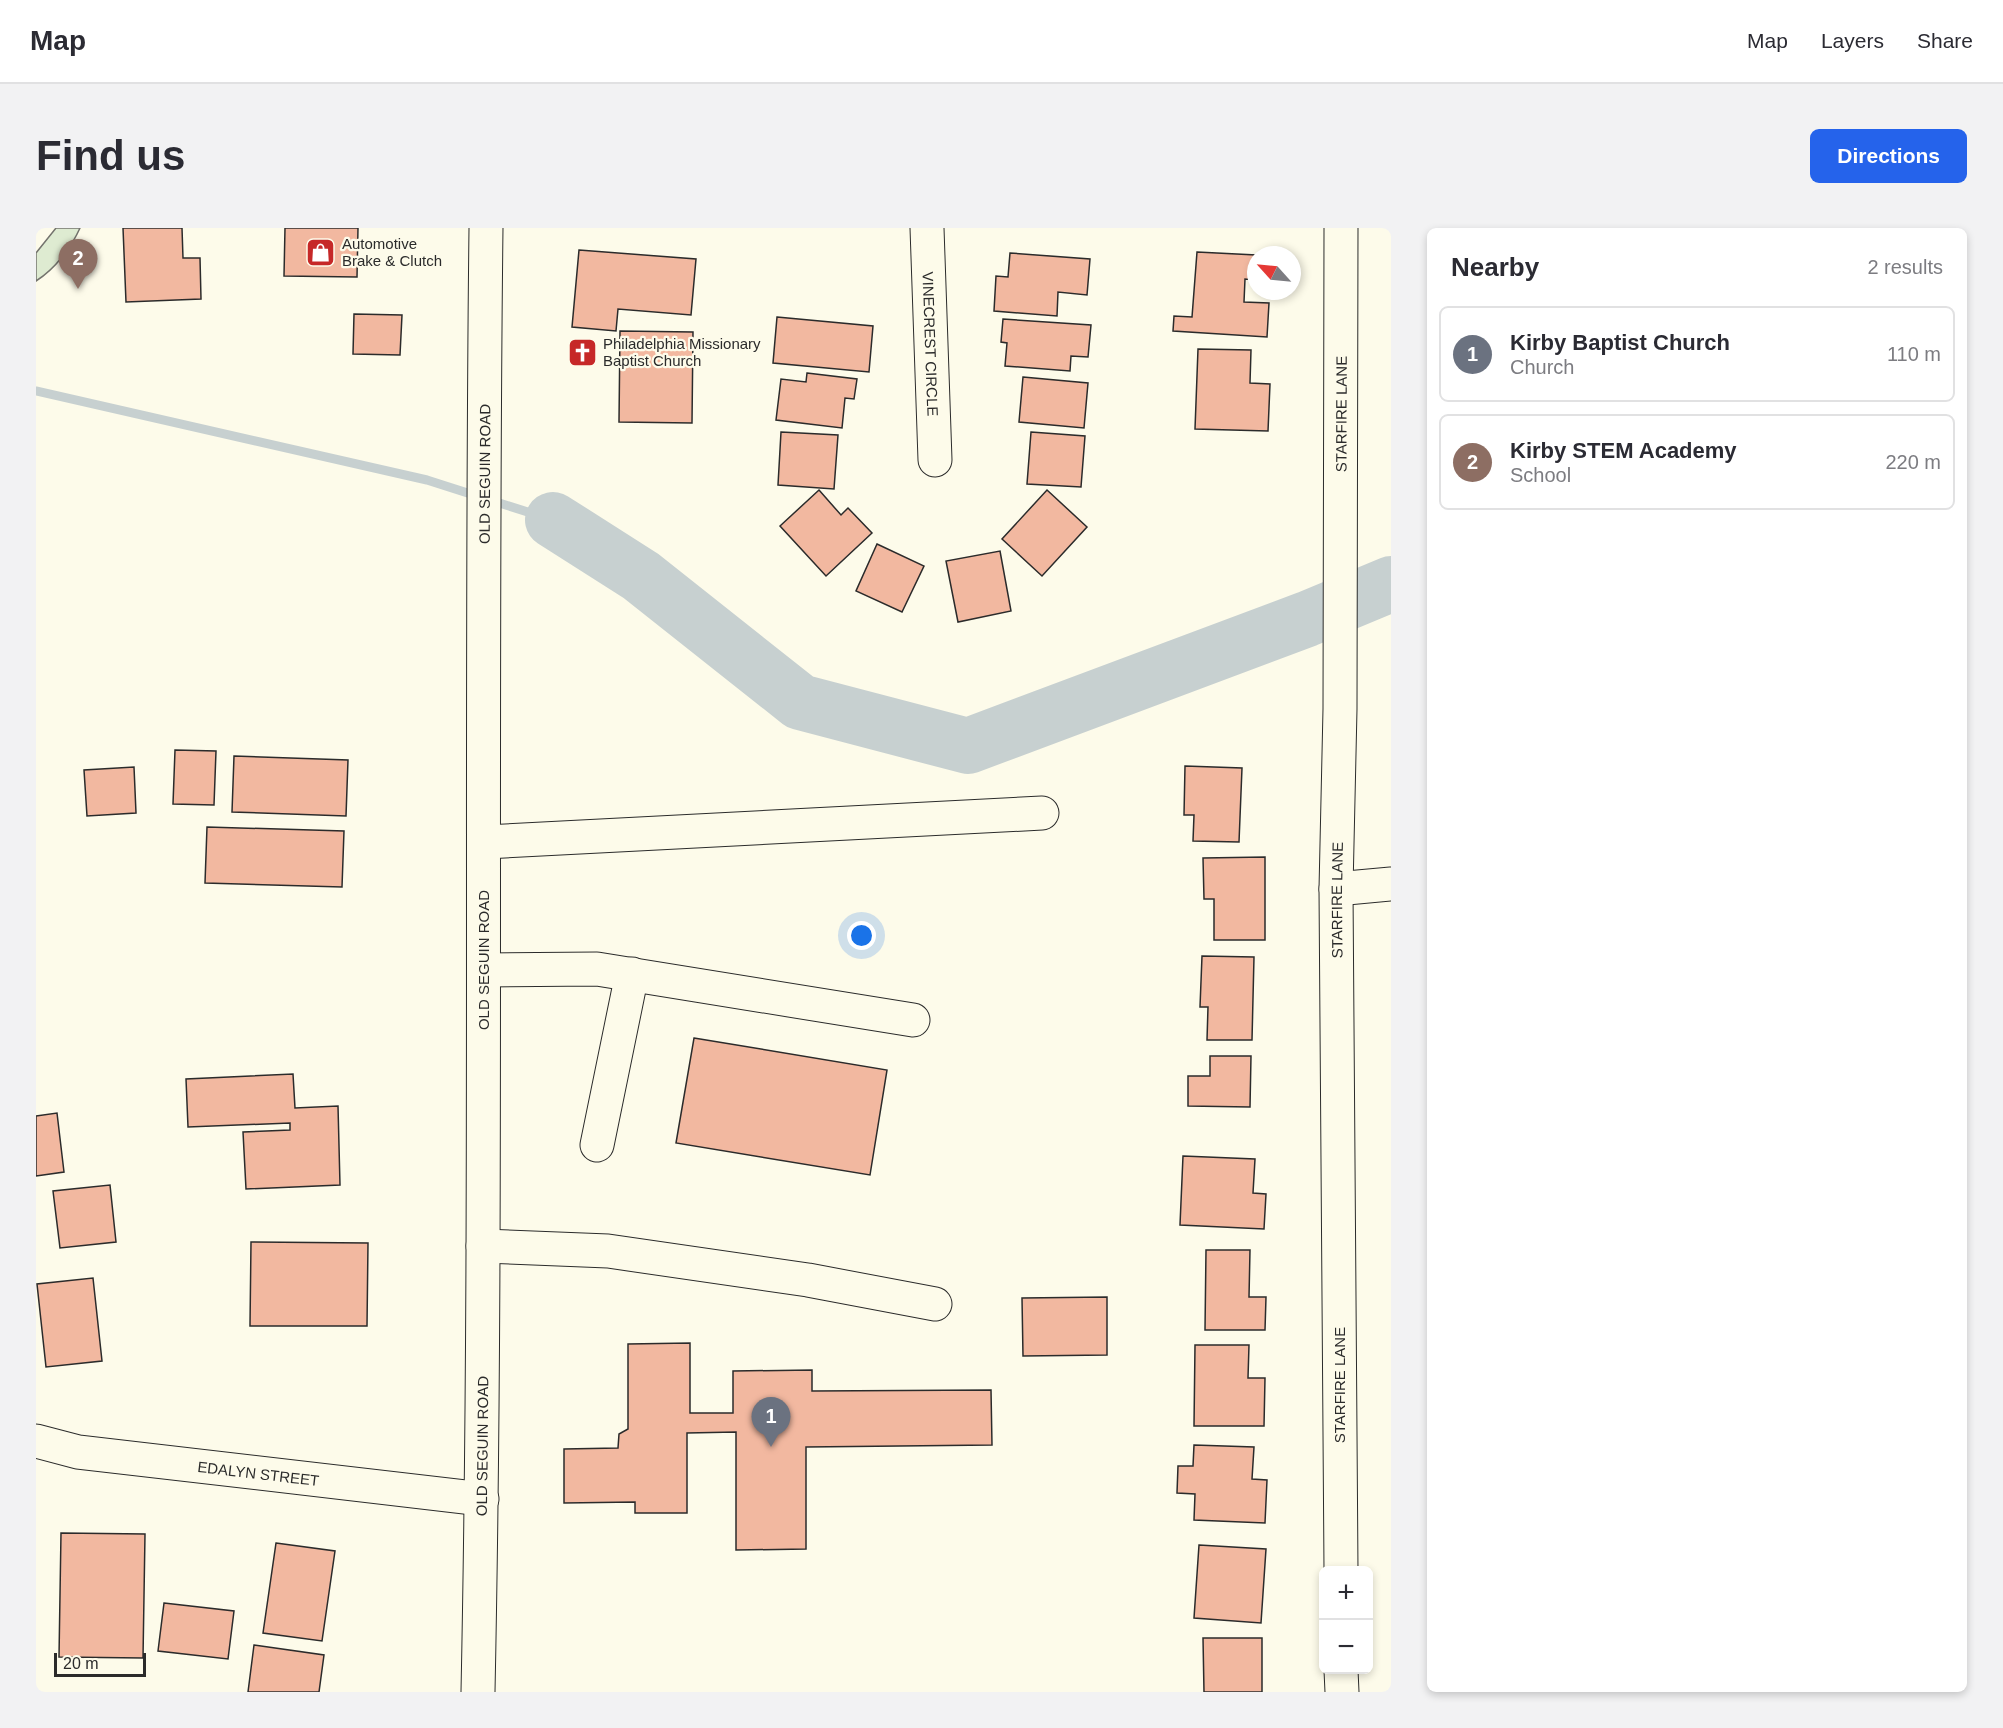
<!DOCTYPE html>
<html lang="en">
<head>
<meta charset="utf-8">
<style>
  body { margin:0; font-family:Helvetica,sans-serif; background:#f2f2f3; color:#2b2b33 }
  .controls { position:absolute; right:18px; bottom:18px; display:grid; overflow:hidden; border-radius:9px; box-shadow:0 3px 9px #0003 }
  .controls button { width:54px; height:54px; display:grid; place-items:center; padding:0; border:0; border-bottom:2px solid #e1e1e2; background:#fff; color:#2b2b33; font:30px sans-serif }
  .compass { position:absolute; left:1211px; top:18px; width:54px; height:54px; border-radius:50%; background:#fff; box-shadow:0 3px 9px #0003; rotate:297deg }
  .scale { position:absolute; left:18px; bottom:15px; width:92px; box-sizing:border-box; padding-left:6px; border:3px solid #2b2b2b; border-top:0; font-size:16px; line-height:21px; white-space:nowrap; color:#2b2b2b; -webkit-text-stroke:4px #fdfbea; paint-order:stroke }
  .you { position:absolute; left:826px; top:708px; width:21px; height:21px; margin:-15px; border:4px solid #fff; border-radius:50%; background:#1a73e8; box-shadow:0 0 0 9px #1a73e833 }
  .badge { display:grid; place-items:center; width:39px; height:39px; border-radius:50%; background:#2563eb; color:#fff; font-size:20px; font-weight:700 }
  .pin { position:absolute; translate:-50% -50px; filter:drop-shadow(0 2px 3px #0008) }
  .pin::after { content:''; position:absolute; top:32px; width:21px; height:18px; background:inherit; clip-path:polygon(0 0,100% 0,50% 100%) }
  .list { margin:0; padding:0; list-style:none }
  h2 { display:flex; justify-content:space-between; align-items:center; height:78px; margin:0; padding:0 24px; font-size:26px }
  h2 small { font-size:20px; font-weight:400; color:#7c7c81 }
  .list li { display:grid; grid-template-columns:39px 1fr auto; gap:18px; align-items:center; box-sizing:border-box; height:96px; margin:0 12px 12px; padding:0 12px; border:2px solid #e1e1e2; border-radius:9px }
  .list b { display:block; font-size:22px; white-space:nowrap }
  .list p { margin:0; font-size:20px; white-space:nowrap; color:#7c7c81 }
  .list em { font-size:20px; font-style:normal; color:#7c7c81 }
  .map { position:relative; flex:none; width:1355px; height:1464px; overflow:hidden; border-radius:9px }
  header { display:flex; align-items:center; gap:36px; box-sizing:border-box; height:84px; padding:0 30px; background:#fff; border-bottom:2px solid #e1e1e2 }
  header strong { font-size:28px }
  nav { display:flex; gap:33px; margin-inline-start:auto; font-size:21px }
  .intro { display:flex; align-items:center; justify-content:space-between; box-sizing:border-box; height:144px; padding:0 36px }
  h1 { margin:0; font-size:42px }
  .button { padding:15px 27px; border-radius:9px; background:#2563eb; color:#fff; font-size:21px; font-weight:700 }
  main { display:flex; gap:36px; padding:0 36px }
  aside { flex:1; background:#fff; border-radius:9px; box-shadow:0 3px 9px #0003 }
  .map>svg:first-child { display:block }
  .green { fill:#deebd1; stroke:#74746e; stroke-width:1.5 }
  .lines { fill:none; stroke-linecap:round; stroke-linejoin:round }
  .stream { stroke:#c7d0d0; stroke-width:9 }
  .river { stroke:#c7d0d0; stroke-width:56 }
  .building { fill:#f2b8a0; stroke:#2b2b2b; stroke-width:1.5 }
  .minor-casing { stroke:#2b2b2b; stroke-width:35 }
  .minor { stroke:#fdfbea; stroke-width:33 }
  .labels { text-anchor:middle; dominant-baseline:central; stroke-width:4.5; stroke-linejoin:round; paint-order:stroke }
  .poi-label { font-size:15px; fill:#2b2b2b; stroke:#fdfbea; text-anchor:start }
  .street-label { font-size:15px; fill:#2b2b2b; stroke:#fdfbea }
</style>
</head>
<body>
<header>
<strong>Map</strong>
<nav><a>Map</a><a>Layers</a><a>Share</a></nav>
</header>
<div class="intro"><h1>Find us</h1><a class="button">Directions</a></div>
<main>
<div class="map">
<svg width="1355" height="1464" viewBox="0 0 1355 1464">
  <rect width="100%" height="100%" fill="#fdfbea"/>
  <path class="green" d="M20,0H44C35,20 19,41 0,53V25Z"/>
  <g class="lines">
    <g class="stream">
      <path d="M0,163L391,252L441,268"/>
      <path d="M454,272L517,292"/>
    </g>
    <path class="river" d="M517,292L605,348L764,474L932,518L1271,391L1355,356"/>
  </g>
  <g class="building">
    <path d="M87,0H146L147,30H164L165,71L90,74Z"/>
    <path d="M249,0H322L321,49L248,48Z"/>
    <path d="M543,22L660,31L655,87L582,81L580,103L536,99Z"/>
    <path d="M1161,24L1220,27L1219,52L1209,51L1208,74L1233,75L1231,109L1137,103L1138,88L1156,89Z"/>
    <path d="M974,25L1054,31L1051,67L1022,64L1021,88L958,83L960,48L972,49Z"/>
    <path d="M318,86L366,87L364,127L317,126Z"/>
    <path d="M741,89L837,98L833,144L737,135Z"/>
    <path d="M967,91L1055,97L1052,129L1035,128L1034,143L969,138L971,115L965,114Z"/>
    <path d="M584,103L657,104L656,195L583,194Z"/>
    <path d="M1162,121L1215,122L1214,155L1234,156L1232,203L1159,201Z"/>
    <path d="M771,145L821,151L818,171L809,170L806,200L740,192L745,151L770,154Z"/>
    <path d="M987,149L1052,155L1048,200L983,194Z"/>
    <path d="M745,204L802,207L798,261L742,257Z"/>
    <path d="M995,204L1049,208L1045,259L991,256Z"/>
    <path d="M783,262L805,287L812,280L836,305L790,348L744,298Z"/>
    <path d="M1011,262L1051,299L1006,348L966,311Z"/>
    <path d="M841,316L888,338L866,384L820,363Z"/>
    <path d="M964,323L975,383L922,394L910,333Z"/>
    <path d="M139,522L180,523L178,577L137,576Z"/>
    <path d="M198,528L312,532L310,588L196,584Z"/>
    <path d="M1149,538L1206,540L1203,614L1157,613L1158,587H1148Z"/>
    <path d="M98,539L100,585L51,588L48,542Z"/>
    <path d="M171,599L308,603L306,659L169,655Z"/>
    <path d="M1229,629V712H1178V671H1168L1167,630Z"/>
    <path d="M1166,728L1218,729L1216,812H1171L1172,779H1164Z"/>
    <path d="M658,810L851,842L834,947L640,915Z"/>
    <path d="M1174,828H1215L1214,879L1152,878V848H1174Z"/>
    <path d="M257,846L259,880L302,878L304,957L210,961L207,904L254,902V895L152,899L150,851Z"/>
    <path d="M21,885L28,944L0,948V888Z"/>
    <path d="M1147,928L1219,931L1217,965L1230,966L1228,1001L1144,997Z"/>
    <path d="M74,957L80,1014L24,1020L17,963Z"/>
    <path d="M215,1014L332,1015L331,1098H214Z"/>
    <path d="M1170,1022H1214L1213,1069H1230L1229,1102H1169Z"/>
    <path d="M57,1050L66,1133L10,1139L1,1056Z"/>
    <path d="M1071,1069V1127L987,1128L986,1070Z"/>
    <path d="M654,1115V1185H697V1143L776,1142V1163L955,1162L956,1217L770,1219V1321L700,1322V1204L651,1205V1285H599V1274L528,1275V1221L582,1220L583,1206L592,1201V1116Z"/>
    <path d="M1159,1117H1213L1212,1150H1229L1228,1198H1158Z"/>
    <path d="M1158,1217L1218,1219L1216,1251L1231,1252L1229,1295L1158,1292L1159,1266L1141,1265L1142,1238H1157Z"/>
    <path d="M25,1305L109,1306L107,1430L23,1429Z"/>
    <path d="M240,1315L299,1323L286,1413L227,1405Z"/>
    <path d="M1163,1317L1230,1321L1225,1395L1158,1390Z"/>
    <path d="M128,1375L198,1383L192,1431L122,1423Z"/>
    <path d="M1167,1410H1226V1464H1168Z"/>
    <path d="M218,1417L288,1427L283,1464H212Z"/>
  </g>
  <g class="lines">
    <defs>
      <g id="minor">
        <path id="s1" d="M891,0L899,232"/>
        <path d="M449,614L1006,585"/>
        <path d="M1300,661L1355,656"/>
        <path d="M448,742L561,741L877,792"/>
        <path d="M561,917L596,746"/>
        <path d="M447,1018L572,1023L772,1052L899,1076"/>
        <path id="s2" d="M0,1213L42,1224L446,1271"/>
        <path id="s3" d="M1305,1342L1300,661L1304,481L1305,0"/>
        <path d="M1305,1442L1306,1464"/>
        <path id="s4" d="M442,1464C452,976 444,488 450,0"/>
      </g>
    </defs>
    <use href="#minor" class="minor-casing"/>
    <use href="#minor" class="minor"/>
  </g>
  <defs>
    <symbol id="shop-square" viewBox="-11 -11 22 22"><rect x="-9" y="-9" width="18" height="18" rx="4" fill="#c62828" stroke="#fdfbea"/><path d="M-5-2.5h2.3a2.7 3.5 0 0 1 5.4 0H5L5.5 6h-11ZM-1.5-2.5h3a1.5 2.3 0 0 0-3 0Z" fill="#fff"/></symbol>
    <symbol id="church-square" viewBox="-11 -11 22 22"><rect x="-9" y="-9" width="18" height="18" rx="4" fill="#c62828" stroke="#fdfbea"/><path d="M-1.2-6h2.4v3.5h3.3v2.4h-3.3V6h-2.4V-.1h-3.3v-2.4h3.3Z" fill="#fff"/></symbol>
  </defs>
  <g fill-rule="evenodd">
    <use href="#shop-square" x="268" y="8" width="33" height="33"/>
    <use href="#church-square" x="530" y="108" width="33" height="33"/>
  </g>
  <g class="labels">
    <g class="poi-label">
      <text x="306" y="15">Automotive<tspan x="306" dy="17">Brake &amp; Clutch</tspan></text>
      <text x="567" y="115">Philadelphia Missionary<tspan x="567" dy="17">Baptist Church</tspan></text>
    </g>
    <g class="street-label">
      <text stroke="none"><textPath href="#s1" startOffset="116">VINECREST CIRCLE</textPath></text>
      <text stroke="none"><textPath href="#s3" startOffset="1156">STARFIRE LANE</textPath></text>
      <text stroke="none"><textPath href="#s4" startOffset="1218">OLD SEGUIN ROAD</textPath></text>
      <text stroke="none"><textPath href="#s3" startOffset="670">STARFIRE LANE</textPath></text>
      <text stroke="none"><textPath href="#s4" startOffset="732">OLD SEGUIN ROAD</textPath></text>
      <text transform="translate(1303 1157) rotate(-90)">STARFIRE LANE</text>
      <text stroke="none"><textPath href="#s4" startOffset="246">OLD SEGUIN ROAD</textPath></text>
      <text stroke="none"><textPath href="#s2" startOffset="225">EDALYN STREET</textPath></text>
    </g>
  </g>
</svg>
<div class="controls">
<button>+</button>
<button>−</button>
</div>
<svg class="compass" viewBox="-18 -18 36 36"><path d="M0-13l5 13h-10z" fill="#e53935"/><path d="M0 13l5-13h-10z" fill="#7c7c81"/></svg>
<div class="scale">20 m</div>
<div class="you"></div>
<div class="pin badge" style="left:735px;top:1219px;background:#6b7280">1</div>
<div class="pin badge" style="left:42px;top:61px;background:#8d6e63">2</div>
</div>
<aside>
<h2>Nearby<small>2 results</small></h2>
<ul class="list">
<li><span class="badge" style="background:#6b7280">1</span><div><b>Kirby Baptist Church</b><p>Church</p></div><em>110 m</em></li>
<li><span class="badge" style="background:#8d6e63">2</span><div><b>Kirby STEM Academy</b><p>School</p></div><em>220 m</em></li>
</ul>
</aside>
</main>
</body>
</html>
